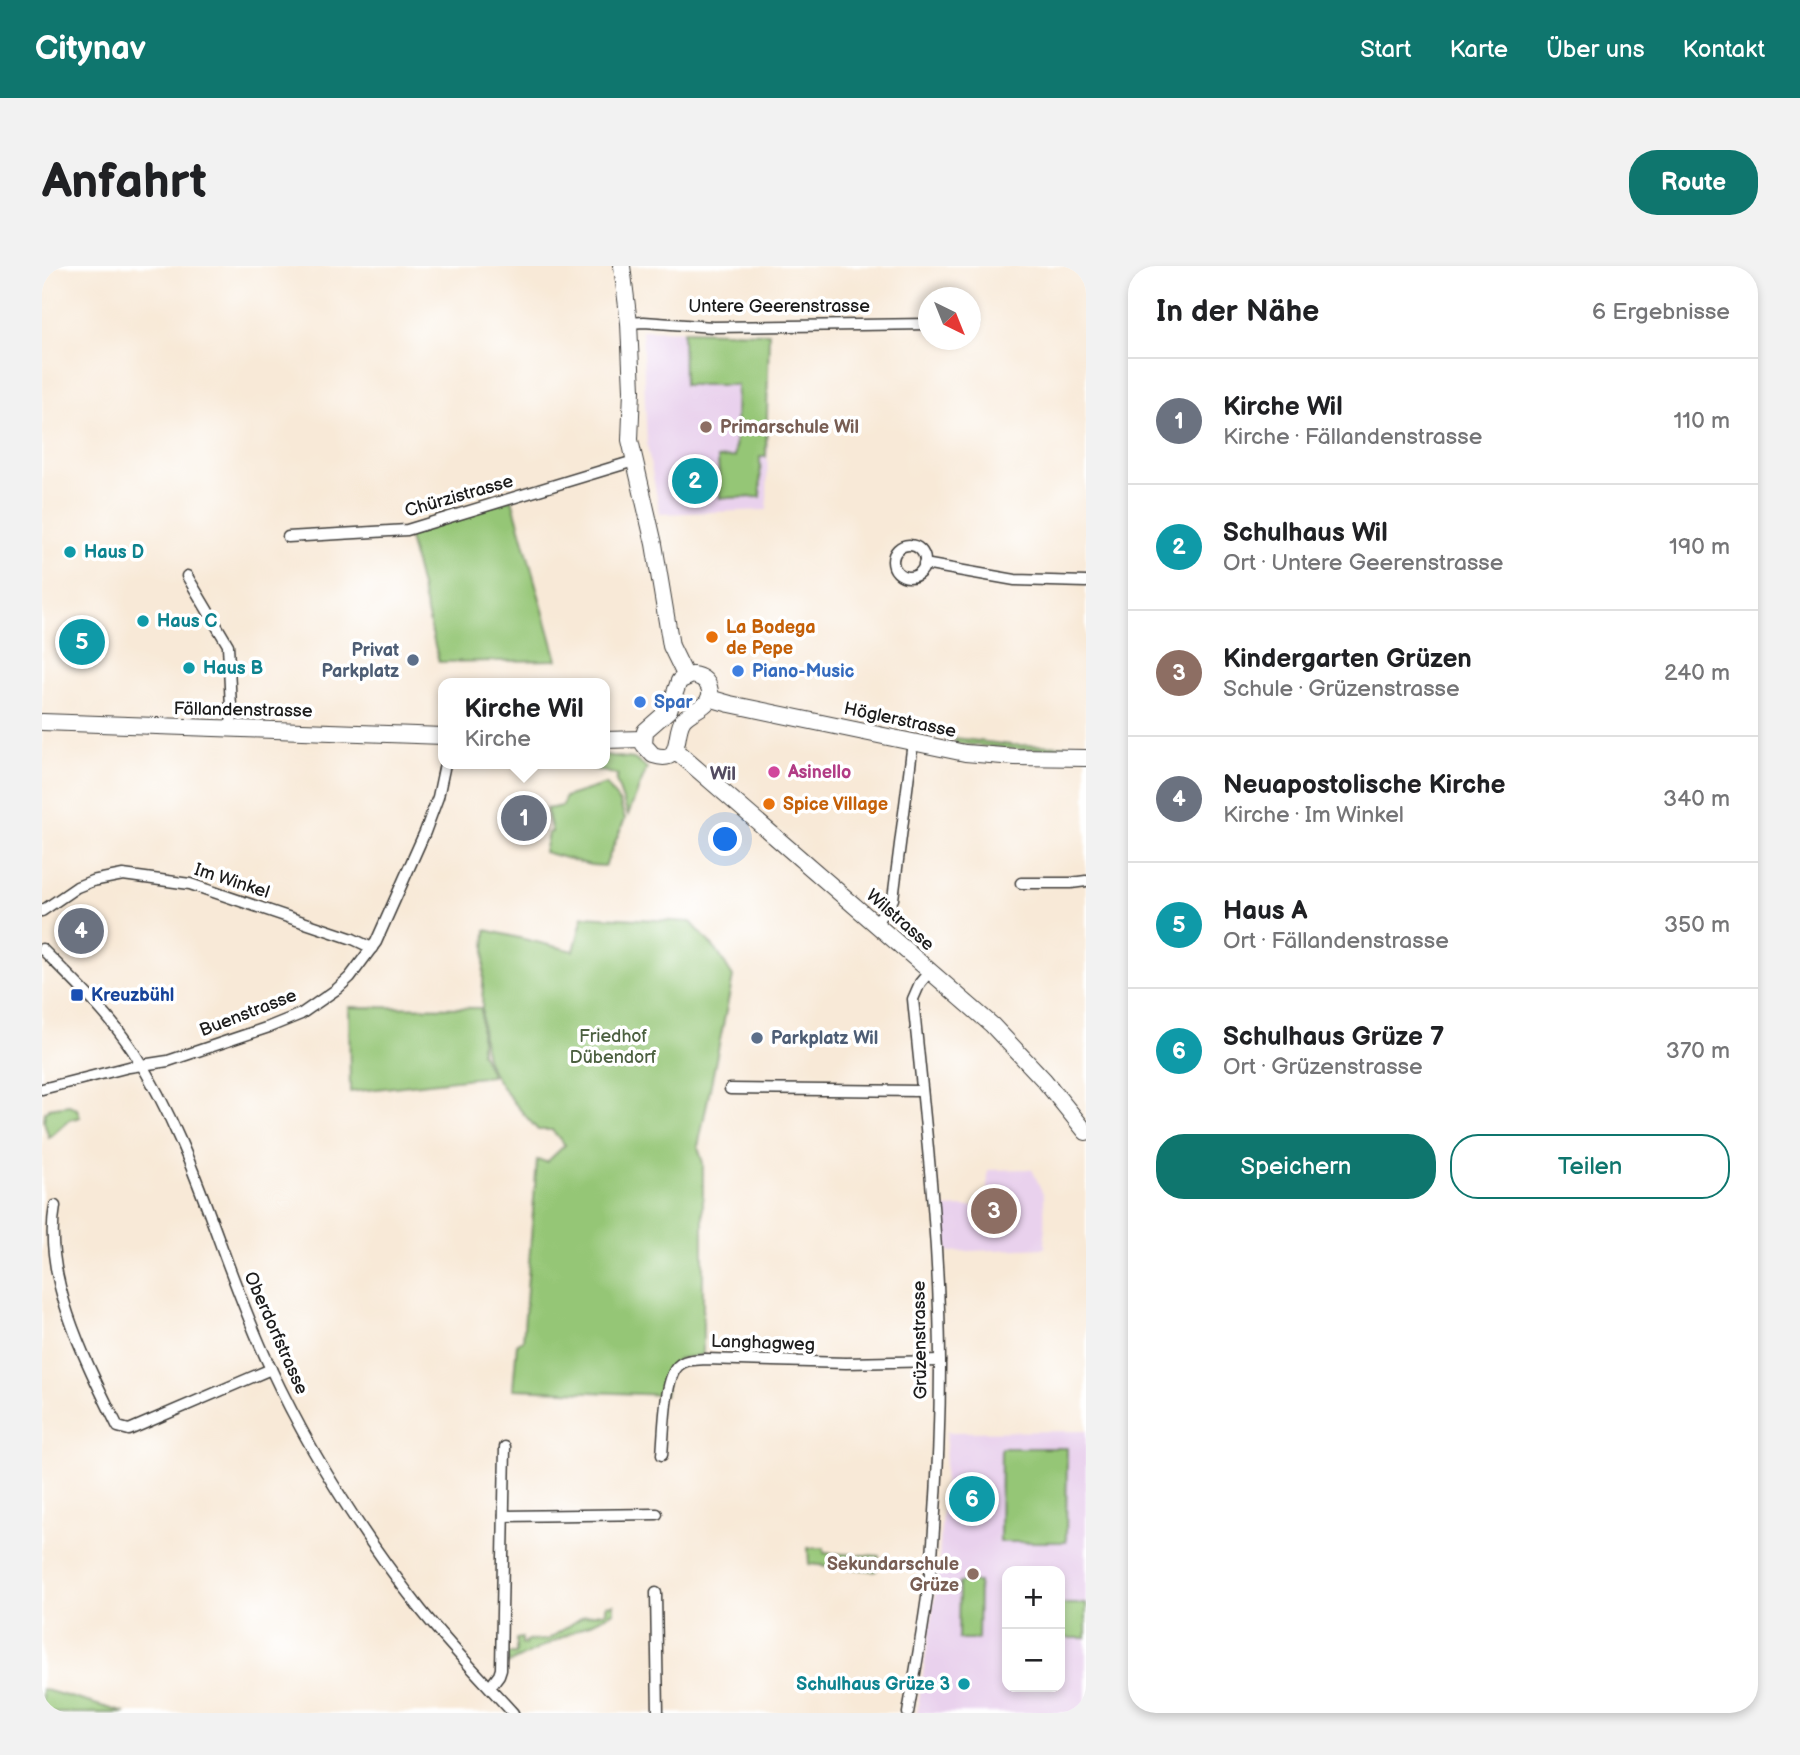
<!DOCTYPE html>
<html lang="de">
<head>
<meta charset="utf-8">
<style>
  body { margin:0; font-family:"Balsamiq Sans",sans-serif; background:#f2f2f2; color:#202124 }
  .controls { position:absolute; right:21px; bottom:21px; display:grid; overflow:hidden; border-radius:14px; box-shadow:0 4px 10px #0003 }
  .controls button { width:63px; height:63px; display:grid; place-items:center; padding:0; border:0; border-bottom:2px solid #e0e0e0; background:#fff; color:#202124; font:35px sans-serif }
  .compass { position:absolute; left:876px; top:21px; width:63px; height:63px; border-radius:50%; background:#fff; box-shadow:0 4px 10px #0003; rotate:137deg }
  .you { position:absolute; left:684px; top:574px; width:24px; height:24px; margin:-18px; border:5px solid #fff; border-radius:50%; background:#1a73e8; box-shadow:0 0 0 10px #1a73e833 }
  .badge { display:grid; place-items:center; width:46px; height:46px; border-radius:50%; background:#0f766e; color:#fff; font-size:23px; font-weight:700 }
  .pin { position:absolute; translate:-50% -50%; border:4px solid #fff; box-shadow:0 2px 7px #0006 }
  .popup { position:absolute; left:396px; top:412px; width:172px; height:91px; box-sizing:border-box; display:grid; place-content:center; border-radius:14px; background:#fff; filter:drop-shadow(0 2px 5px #0005); font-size:23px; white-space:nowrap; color:#757577 }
  .popup b { font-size:26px; color:#202124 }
  .popup::after { content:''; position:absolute; left:50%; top:100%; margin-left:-14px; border:14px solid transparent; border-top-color:#fff }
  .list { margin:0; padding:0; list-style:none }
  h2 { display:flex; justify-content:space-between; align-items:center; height:91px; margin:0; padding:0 28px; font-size:30px }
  h2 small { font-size:23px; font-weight:400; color:#757577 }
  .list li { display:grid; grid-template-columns:46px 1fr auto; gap:21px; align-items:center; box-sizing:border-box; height:126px; padding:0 28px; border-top:2px solid #e0e0e0 }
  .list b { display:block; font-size:26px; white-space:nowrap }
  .list p { margin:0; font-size:23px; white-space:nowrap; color:#757577 }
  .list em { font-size:23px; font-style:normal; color:#757577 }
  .actions { display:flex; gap:14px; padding:21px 28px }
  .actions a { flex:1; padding:16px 0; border:2px solid #0f766e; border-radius:28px; text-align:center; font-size:24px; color:#0f766e }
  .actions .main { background:#0f766e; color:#fff }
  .map { position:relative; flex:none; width:1044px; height:1447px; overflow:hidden; border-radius:28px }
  header { display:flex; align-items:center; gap:42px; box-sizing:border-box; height:98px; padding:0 35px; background:#0f766e; color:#fff }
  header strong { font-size:33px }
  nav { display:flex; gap:38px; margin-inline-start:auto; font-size:24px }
  .intro { display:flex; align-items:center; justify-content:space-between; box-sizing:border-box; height:168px; padding:0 42px }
  h1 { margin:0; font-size:49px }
  .button { padding:18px 32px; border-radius:28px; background:#0f766e; color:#fff; font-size:24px; font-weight:700 }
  main { display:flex; gap:42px; padding:0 42px }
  aside { flex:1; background:#fff; border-radius:28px; box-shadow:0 4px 10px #0003 }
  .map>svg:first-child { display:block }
  .built { fill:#e9d1ed; fill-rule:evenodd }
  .green { fill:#95c676; stroke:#587149; stroke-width:2 }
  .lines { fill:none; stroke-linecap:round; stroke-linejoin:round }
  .street-casing { stroke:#3d3b38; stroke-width:13 }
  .secondary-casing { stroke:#3d3b38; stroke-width:18 }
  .street { stroke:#fff; stroke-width:10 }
  .secondary { stroke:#fff; stroke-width:16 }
  .education-dot { fill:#8d6e63; stroke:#fff; stroke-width:2.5 }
  .culture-dot { fill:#0f9aa8; stroke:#fff; stroke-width:2.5 }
  .food-dot { fill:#e8710a; stroke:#fff; stroke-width:2.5 }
  .service-dot { fill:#5c6f8a; stroke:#fff; stroke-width:2.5 }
  .shop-dot { fill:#3f7fe0; stroke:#fff; stroke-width:2.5 }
  .hotel-dot { fill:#d1479c; stroke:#fff; stroke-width:2.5 }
  .transit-dot { fill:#1a4fb4; stroke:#fff; stroke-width:2.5 }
  .labels { text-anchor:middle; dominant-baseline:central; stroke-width:7; stroke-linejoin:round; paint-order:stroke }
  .street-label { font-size:18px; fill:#1c1c1c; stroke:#fff }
  .education-label { font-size:18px; font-weight:bold; fill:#785e54; stroke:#fff; text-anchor:start }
  .culture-label { font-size:18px; font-weight:bold; fill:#0d838f; stroke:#fff; text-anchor:start }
  .food-label { font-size:18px; font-weight:bold; fill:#c56008; stroke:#fff; text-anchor:start }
  .service-label { font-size:18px; font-weight:bold; fill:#4e5e75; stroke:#fff; text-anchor:end }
  .shop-label { font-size:18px; font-weight:bold; fill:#366cbe; stroke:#fff; text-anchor:start }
  .hotel-label { font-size:18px; font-weight:bold; fill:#b23c85; stroke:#fff; text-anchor:start }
  .transit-label { font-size:18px; font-weight:bold; fill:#164399; stroke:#fff; text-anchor:start }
  .park-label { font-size:18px; fill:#4c6040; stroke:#fff }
  .neighbourhood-label { font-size:19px; font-weight:bold; fill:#534b61; stroke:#fff }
</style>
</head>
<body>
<header>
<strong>Citynav</strong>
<nav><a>Start</a><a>Karte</a><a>Über uns</a><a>Kontakt</a></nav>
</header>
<div class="intro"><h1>Anfahrt</h1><a class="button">Route</a></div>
<main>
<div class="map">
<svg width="1044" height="1447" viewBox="0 0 1044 1447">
  <rect width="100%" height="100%" fill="#fff"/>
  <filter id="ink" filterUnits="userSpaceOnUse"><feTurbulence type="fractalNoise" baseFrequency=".0143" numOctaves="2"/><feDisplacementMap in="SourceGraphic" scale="14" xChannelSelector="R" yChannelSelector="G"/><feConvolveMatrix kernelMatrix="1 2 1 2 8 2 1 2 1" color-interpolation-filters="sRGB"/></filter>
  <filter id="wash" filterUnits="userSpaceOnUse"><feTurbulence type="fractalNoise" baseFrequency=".00686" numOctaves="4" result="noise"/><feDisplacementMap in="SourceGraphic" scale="28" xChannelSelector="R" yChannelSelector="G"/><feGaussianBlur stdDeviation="1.57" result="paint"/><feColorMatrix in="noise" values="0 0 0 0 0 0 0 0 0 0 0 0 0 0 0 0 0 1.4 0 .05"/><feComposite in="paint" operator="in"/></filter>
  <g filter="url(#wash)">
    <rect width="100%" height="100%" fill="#f8e9d7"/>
    <g class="built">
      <path d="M600,64L727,66L725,244L618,248L605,179Z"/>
      <path d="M990,903L1002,930L1003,982L905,986L901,942L945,940L946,904Z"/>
      <path d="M1044,1165V1447H875L896,1310L905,1166ZM965,1305H1018V1421H965Z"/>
    </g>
    <g class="green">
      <path d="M641,65L727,67L724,191H718L719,231L678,232L676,192L693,191L695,119H642Z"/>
      <path d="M470,233L515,394L397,396L365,264Z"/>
      <path d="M913,472L969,479L1044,480V484L969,483L913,477Z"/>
      <path d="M563,489L592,493L605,502L586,549L574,515L576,509L535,499L562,498Z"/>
      <path d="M564,518L578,537L583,553L563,600L548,599L502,586L506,567L510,566L504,543L521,540L523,531Z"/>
      <path d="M541,650L649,656L675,685L691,711L656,881L661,897V1089L636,1093L626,1106L623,1129L471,1123L475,1077L481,1074L495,894L505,896L523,879L510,864H496C480,846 453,817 445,794C435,764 443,698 444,664L532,685Z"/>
      <path d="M307,741L439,742V786L450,810L308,826Z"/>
      <path d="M27,839L35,843L38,851L27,854L7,872L2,855L3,846L7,842Z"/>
      <path d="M959,1182H1025L1024,1276H958Z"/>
      <path d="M766,1282H782V1287L837,1290L834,1305L767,1298Z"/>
      <path d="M917,1316H937L936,1373H916Z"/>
      <path d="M572,1338V1346L466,1398V1388H474V1373L480,1372V1378L483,1379L484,1375L505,1374L542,1350L564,1346V1339Z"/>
      <rect x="1018" y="1338" width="26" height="34"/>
      <path d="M0,1423L84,1447H0Z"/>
    </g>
  </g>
  <g filter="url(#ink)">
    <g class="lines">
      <defs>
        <g id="street">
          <path d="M587,57L602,56L671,61L887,58"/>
          <path d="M929,58H932"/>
          <path d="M246,271L365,264L592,195"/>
          <circle cx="867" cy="295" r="16"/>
          <path d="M882,298L973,314L1044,316"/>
          <path d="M145,310L186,379L190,463"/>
          <path d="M979,617H1029L1044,615"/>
          <path d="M0,645L35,621L50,615L81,609L148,618L311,673L330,682"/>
          <path d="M833,658L851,633L871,476"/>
          <path d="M0,683C32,715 66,747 91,785C154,882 179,998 228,1101C268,1187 321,1270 379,1344C408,1380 440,1413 471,1447"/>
          <path d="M0,823L87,801L126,795L227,761L259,748L295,723L308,711L334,676L383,566L396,531L403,498"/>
          <path d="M688,823L880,825"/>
          <path d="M13,940C0,1012 45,1098 76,1161L87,1164L229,1103"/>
          <path d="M620,1189C622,1169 622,1113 636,1100C643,1093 653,1094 663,1093L804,1097L898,1095"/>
          <path d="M462,1250L615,1248"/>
          <path d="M614,1327L616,1447"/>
          <path d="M448,1421L457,1409L459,1403L463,1181"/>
          <path d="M866,1447C875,1395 885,1343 890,1290C895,1226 898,1162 898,1099C898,977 883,854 871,733L878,717L888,705"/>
        </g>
        <g id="secondary">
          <path d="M580,0L587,57L590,124L588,174L612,278L629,380L644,411"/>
          <path d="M650,409C657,410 664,413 667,421C674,441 650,442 641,454C631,468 642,499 611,489L602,479L603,465L627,444L637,415Z"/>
          <path d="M667,432L688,438L923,487L973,491L1044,492"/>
          <path d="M0,456L402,470"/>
          <path d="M562,474L601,473"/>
          <path d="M633,484L950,759L1002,814L1044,866"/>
        </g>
      </defs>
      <use href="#street" class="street-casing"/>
      <use href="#secondary" class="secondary-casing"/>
      <use href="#street" class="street"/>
      <use href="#secondary" class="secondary"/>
    </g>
  </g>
  <g class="education-dot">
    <circle cx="664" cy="161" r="7"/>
    <circle cx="931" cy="1308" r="7"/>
  </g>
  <g class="culture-dot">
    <circle cx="28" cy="286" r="7"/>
    <circle cx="101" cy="355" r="7"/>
    <circle cx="147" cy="402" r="7"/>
    <circle cx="922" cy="1418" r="7"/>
  </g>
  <g class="food-dot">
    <circle cx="670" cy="371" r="7"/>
    <circle cx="727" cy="538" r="7"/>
  </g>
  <g class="service-dot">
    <circle cx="371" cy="394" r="7"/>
    <circle cx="715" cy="772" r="7"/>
  </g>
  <g class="shop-dot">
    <circle cx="696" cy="405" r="7"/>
    <circle cx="598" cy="436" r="7"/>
  </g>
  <circle class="hotel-dot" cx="732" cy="506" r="7"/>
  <rect class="transit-dot" x="28" y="722" width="14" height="14" rx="3.5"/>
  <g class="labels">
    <g class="street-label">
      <text x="737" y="40">Untere Geerenstrasse</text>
      <text transform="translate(417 230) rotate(-16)">Chürzistrasse</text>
      <text transform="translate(201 444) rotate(1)">Fällandenstrasse</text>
      <text transform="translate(858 454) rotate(12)">Höglerstrasse</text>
      <text transform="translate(190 615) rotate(18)">Im Winkel</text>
      <text transform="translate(858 654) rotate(41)">Wilstrasse</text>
      <text transform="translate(206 747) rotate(-21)">Buenstrasse</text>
      <text transform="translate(234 1067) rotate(66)">Oberdorfstrasse</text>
      <text transform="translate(878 1074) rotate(-91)">Grüzenstrasse</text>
      <text transform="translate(721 1077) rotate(2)">Langhagweg</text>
    </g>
    <g class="education-label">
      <text x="678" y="161">Primarschule Wil</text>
      <text x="917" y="1298" text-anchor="end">Sekundarschule<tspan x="917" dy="21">Grüze</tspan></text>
    </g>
    <g class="culture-label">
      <text x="42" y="286">Haus D</text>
      <text x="115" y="355">Haus C</text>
      <text x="161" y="402">Haus B</text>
      <text x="908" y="1418" text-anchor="end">Schulhaus Grüze 3</text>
    </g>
    <g class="food-label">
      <text x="684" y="361">La Bodega<tspan x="684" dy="21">de Pepe</tspan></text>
      <text x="741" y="538">Spice Village</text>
    </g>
    <g class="service-label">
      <text x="357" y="384">Privat<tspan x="357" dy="21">Parkplatz</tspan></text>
      <text x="729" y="772" text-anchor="start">Parkplatz Wil</text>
    </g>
    <g class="shop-label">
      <text x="710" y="405">Piano-Music</text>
      <text x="612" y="436">Spar</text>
    </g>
    <g class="hotel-label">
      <text x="746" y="506">Asinello</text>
    </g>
    <g class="transit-label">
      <text x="49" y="729">Kreuzbühl</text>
    </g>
    <g class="park-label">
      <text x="571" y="770">Friedhof<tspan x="571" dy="21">Dübendorf</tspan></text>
    </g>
    <g class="neighbourhood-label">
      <text x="681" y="508">Wil</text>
    </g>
  </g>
</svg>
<div class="controls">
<button>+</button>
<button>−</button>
</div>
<svg class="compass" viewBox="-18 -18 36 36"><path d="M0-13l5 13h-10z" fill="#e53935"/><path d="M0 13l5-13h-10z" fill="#757577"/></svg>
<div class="you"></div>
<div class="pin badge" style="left:482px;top:552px;background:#6b7280">1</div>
<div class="popup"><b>Kirche Wil</b>Kirche</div>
<div class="pin badge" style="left:653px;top:215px;background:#0f9aa8">2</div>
<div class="pin badge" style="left:952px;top:945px;background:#8d6e63">3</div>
<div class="pin badge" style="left:39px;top:665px;background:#6b7280">4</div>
<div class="pin badge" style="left:40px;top:376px;background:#0f9aa8">5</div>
<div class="pin badge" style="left:930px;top:1233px;background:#0f9aa8">6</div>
</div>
<aside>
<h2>In der Nähe<small>6 Ergebnisse</small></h2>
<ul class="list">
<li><span class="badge" style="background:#6b7280">1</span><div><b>Kirche Wil</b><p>Kirche · Fällandenstrasse</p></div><em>110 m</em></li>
<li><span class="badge" style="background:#0f9aa8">2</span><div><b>Schulhaus Wil</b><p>Ort · Untere Geerenstrasse</p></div><em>190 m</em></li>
<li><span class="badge" style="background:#8d6e63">3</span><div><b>Kindergarten Grüzen</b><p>Schule · Grüzenstrasse</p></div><em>240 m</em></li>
<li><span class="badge" style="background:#6b7280">4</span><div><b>Neuapostolische Kirche</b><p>Kirche · Im Winkel</p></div><em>340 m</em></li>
<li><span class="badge" style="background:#0f9aa8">5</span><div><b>Haus A</b><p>Ort · Fällandenstrasse</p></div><em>350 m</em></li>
<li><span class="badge" style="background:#0f9aa8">6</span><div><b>Schulhaus Grüze 7</b><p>Ort · Grüzenstrasse</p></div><em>370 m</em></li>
</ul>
<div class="actions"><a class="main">Speichern</a><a>Teilen</a></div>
</aside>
</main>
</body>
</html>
